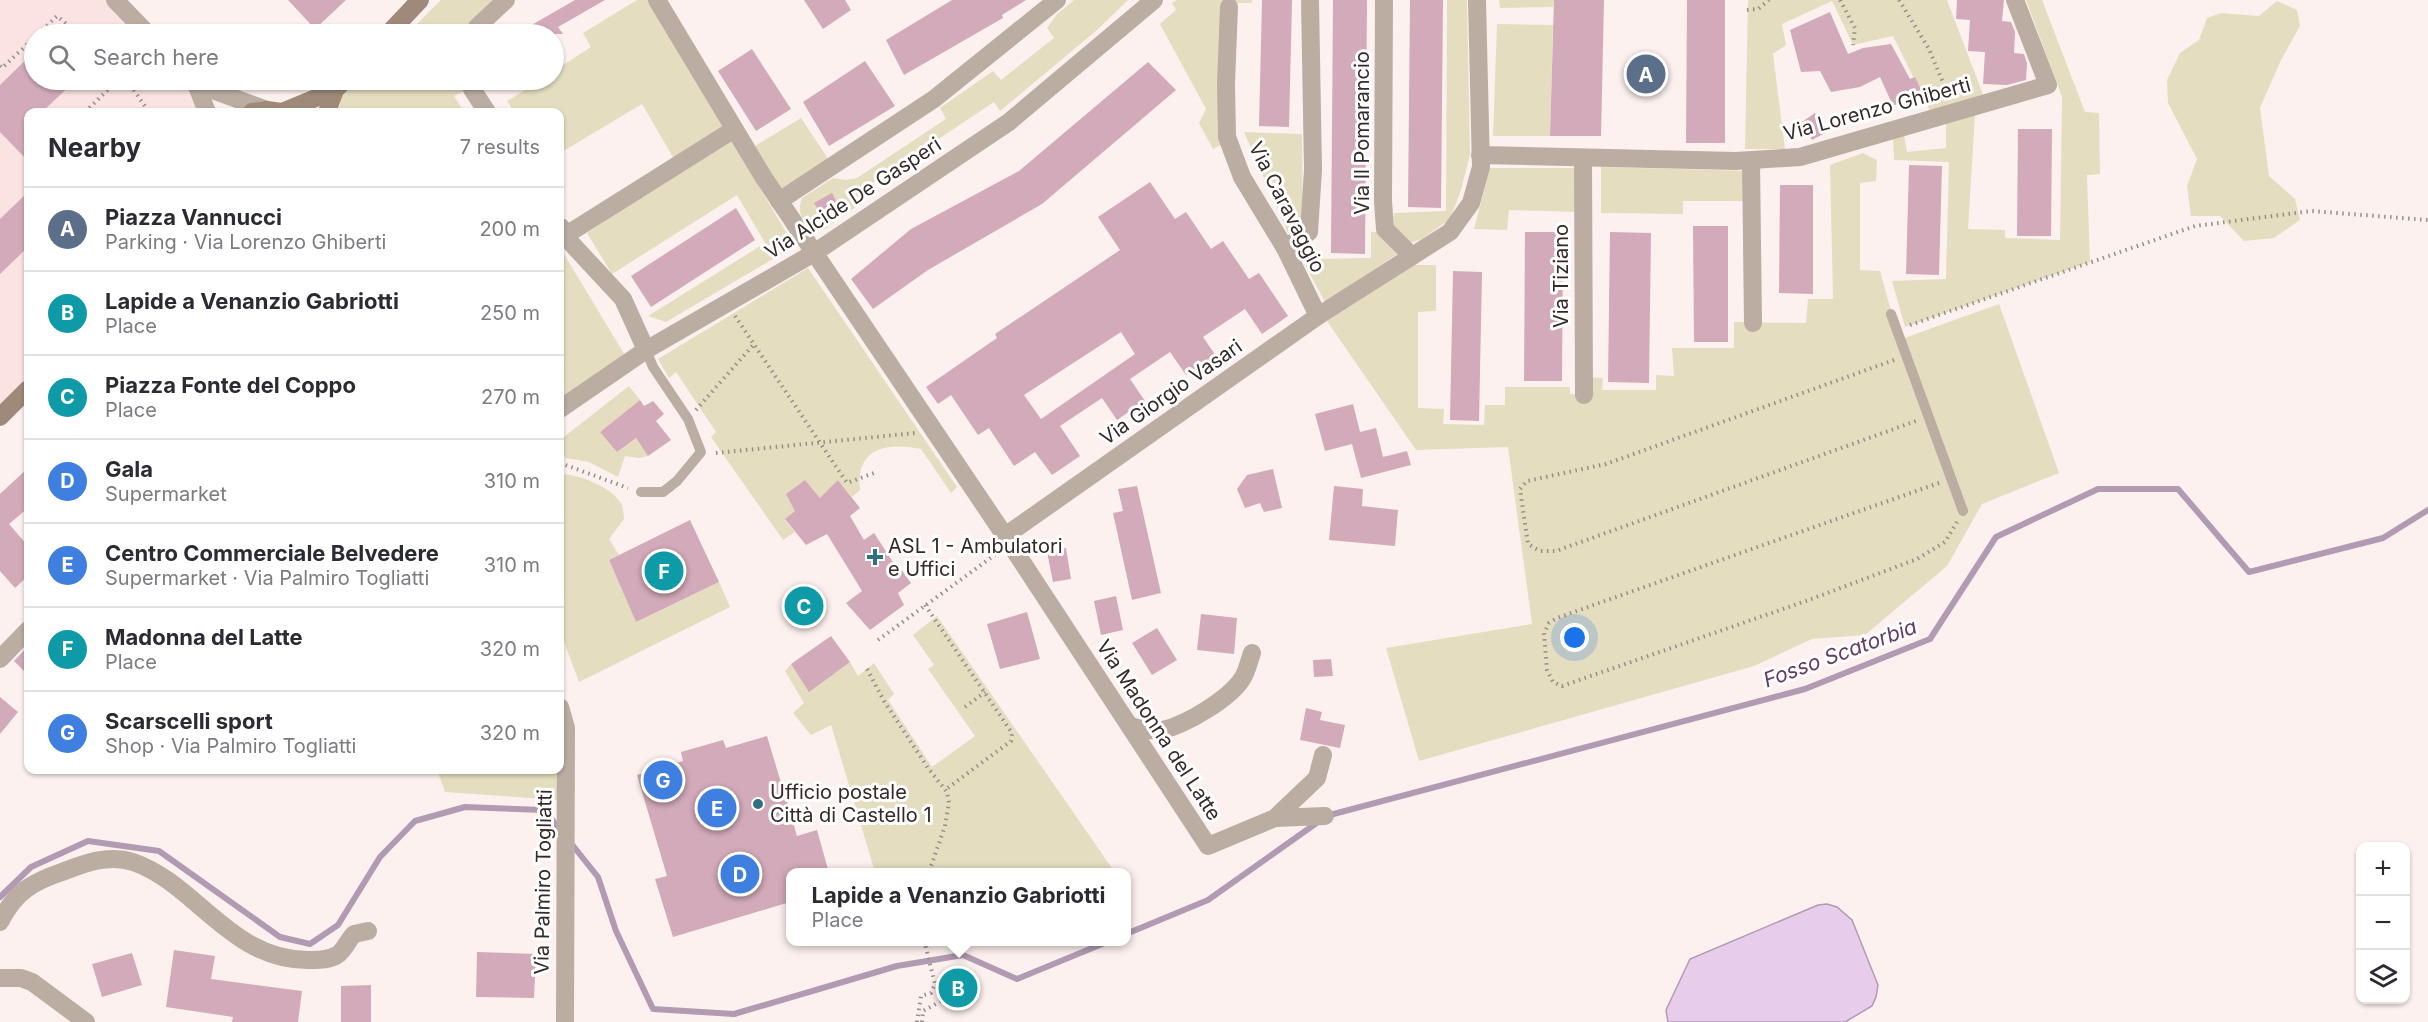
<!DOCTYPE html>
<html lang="en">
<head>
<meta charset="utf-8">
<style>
  body { margin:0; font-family:Inter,sans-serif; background:#f2f2f3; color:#2b2b33 }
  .controls { position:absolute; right:18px; bottom:18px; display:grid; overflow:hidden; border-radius:12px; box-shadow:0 2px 4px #0004 }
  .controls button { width:54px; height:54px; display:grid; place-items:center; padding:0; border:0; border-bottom:2px solid #e1e1e2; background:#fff; color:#2b2b33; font:30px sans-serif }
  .you { position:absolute; left:1575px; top:638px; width:21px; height:21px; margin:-15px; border:4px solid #fff; border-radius:50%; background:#1a73e8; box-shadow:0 0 0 9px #1a73e833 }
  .badge { display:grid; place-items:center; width:39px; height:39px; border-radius:50%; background:#2f7083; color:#fff; font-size:20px; font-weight:700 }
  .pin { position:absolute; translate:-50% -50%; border:3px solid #fff; box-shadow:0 2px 6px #0006 }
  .popup { position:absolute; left:786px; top:868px; width:345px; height:78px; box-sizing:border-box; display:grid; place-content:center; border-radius:12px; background:#fff; filter:drop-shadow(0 2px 4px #0005); font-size:20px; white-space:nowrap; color:#7c7c81 }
  .popup b { font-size:22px; color:#2b2b33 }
  .popup::after { content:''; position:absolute; left:50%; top:100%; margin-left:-12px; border:12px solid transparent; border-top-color:#fff }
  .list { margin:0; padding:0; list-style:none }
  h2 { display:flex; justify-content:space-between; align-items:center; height:78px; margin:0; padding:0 24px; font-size:26px }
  h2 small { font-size:20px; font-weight:400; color:#7c7c81 }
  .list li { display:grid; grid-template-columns:39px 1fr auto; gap:18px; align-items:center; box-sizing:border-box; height:84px; padding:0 24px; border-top:2px solid #e1e1e2 }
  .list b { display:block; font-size:22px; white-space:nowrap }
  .list p { margin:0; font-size:20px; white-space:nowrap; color:#7c7c81 }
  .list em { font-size:20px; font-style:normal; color:#7c7c81 }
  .icon { flex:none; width:33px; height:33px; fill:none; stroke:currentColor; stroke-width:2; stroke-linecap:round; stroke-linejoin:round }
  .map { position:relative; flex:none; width:2428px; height:1022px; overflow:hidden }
  .search { position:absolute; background:#fff; box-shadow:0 2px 4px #0004; left:24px; top:24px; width:540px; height:66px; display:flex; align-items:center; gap:15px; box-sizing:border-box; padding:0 21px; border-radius:33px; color:#7c7c81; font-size:22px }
  .panel { position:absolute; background:#fff; box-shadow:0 2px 4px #0004; left:24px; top:108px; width:540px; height:666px; border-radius:12px }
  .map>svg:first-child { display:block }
  .built { fill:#fae3e0 }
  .green { fill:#e4ddc0 }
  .water { fill:#e7ccec; stroke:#b29bb2; stroke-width:1.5 }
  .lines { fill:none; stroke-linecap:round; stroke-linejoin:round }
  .stream { stroke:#b29bb2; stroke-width:6 }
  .building { fill:#d3aab9; fill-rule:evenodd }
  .path { stroke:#988d8b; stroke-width:4; stroke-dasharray:1.5 4.5; stroke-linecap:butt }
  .service { stroke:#bbada1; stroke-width:10 }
  .minor { stroke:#bbada1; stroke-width:18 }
  .secondary { stroke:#9f8a79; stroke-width:18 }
  .poi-dot { fill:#2f7083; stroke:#fff; stroke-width:2 }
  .labels { text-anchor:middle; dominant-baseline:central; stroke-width:6; stroke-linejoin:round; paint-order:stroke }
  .street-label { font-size:20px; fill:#352a29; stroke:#fff }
  .poi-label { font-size:20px; fill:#352a29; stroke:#fff; text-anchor:start }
  .water-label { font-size:21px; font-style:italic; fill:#603c67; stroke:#fff }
</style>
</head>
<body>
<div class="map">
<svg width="2428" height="1022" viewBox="0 0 2428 1022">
  <rect width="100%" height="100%" fill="#fdf1ef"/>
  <path class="built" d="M0,0H115L148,34H34V80H192L207,112H28V389L0,404Z"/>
  <g class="green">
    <path d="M441,0H506L464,34H407Z"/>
    <path d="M637,0H657L729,123L674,159L642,104L560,153V112H514L507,101L541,80H554V71L591,47L583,33Z"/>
    <path d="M1074,0H1128L1097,30L1000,111L994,102L859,192L864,201L825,229C806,228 795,217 802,198L833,178L846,180L857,178L946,119L940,108L993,71L1001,80L1054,38L1047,28L1056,15Z"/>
    <path d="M1177,0H1252V3H1224L1221,145L1213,149L1199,123L1206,109L1160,24L1176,10L1172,3Z"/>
    <path d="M1447,0H1467L1470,155L1461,190L1450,219L1422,239L1410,243L1393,227L1394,213L1446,211Z"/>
    <path d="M1499,0H1554L1553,7L1500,8Z"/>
    <path d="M1748,0H1947L1984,97L1930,111L1893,36L1853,45L1832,1L1782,24L1786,45L1773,54L1785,149H1745Z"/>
    <path d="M2026,0H2042L2085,112L2099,113L2100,174L2087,175L2090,262L1905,327L1892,281L1946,279L1949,162L1894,160L1893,137L1904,135L1907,152L1946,148V122L1975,114L1968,229L2005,230V238L2060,240L2062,97Z"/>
    <path d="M2277,1L2297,10L2300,26L2281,60L2260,108L2269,176L2295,199L2300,220L2274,238L2244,241L2220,216H2191L2187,186L2197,159L2168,103L2167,80L2180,53L2199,40L2207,18L2221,13L2259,16Z"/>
    <path d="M1497,24L1553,25L1550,136H1493Z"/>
    <path d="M356,80H459L464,91L454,96L464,112H338L344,88Z"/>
    <path d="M801,118L833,166L786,197L755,146Z"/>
    <path d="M1244,132L1302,134L1303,226L1288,233Z"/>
    <path d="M730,138L789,237L783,253L666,322L648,316L765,243L737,195L612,274L587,233Z"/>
    <path d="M1863,153L1877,160L1876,181L1860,183V270L1880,271L1899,340L1999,304L2059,473L1982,504L1947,566L1865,635L1812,639L1754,666L1419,761L1386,648L1532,624L1508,447L1416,450L1327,321L1414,265H1436V311L1418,312V408L1444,409L1443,424L1484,425L1485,405H1505V387H1570V394L1584,395V377L1603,378L1602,390H1656V375L1674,376L1672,348H1734V322L1806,323L1808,299H1833L1830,165Z"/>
    <path d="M1601,167L1751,171V201H1683V214L1601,213Z"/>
    <path d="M1490,168H1583V212L1509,210L1507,230L1474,229Z"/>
    <path d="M1371,232H1379L1399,253L1325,302L1304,263L1315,259L1371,258Z"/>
    <path d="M561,249L626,357L560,401V250Z"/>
    <path d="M808,268L957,487L951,493L921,449C887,442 855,448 860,490L852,497L838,480L825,504L805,480L795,511L785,520L795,532L783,540L711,437L716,432L676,372L669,378L658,359Z"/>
    <path d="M629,386L640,400L600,432L617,452L636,438L648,456L639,458L625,456L618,477L589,462L565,458L560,448V440Z"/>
    <path d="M560,474C578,474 613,487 622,505C623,509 624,515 624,519L609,539L619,555L609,560L636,622L719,582L730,607L579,682L560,631Z"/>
    <path d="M937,616L1114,871L1107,872H875L831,725L811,735L793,713L804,703L785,671L791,664L809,691L850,662L858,676L874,663L894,694L888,700L932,767L975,736L928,669L934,665L913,635Z"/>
    <path d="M437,770H560V800L445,792Z"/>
  </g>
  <path class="water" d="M1827,904L1837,907L1852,920L1878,985L1876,997L1872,1006L1845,1022H1668L1666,1010L1690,959L1818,905Z"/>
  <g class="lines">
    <g class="stream">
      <path d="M1326,816L1805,689L1930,639L1996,537L2098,489H2178L2249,572L2383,538L2428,510"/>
      <path d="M570,842L598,877L616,931L653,1009L734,1014L897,966L963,955L1017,979L1107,942"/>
      <path d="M0,897L31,867L88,841L159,851L280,937L310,944L338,925L380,857L415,821L465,807L544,810L562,832"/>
      <path d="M1126,934L1208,900L1318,822"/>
    </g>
  </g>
  <g class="building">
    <path d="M288,0H346L315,29Z"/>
    <path d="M575,0H605L558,27L563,34H516Z"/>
    <path d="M804,0H845L851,10L823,29Z"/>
    <path d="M952,0H1026L1002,15L1003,18L904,75L886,40Z"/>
    <path d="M1262,0H1292L1289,127L1259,126Z"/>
    <path d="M1333,0H1367L1365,254L1331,253Z"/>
    <path d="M1410,0H1443L1441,208L1408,207Z"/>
    <path d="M1554,0H1604L1601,136H1550Z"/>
    <path d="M1687,0H1725V143H1686Z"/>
    <path d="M1957,0H2004L2002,21L2011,22L2015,32L2014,53L2024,54L2027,63L2026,80L2007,85L1983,84L1985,52L1968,51L1970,20L1956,19Z"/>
    <path d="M1830,12L1848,54L1863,48L1891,44L1910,79L1915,77L1922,92L1893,106L1880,77L1860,87L1831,92L1820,71L1801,72L1790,30Z"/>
    <path d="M752,49L791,109L756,131L718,71Z"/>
    <path d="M34,52V80H76L42,112H28V161L0,132V85Z"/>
    <path d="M865,61L895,106L829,146L803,102Z"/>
    <path d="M1148,62L1176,90L1042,204L928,270L873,309L851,279L911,229L1019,171Z"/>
    <path d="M1815,113L1827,132L1812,140L1802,122Z"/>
    <path d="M2018,129H2052L2051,236H2017Z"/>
    <path d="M1909,165L1942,166L1939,275L1906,274Z"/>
    <path d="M1150,182L1175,219L1186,212L1211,249L1223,241L1249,279L1259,273L1288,316L1262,334L1245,309L1203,337L1216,356L1186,375L1170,352L1130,379L1145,401L1117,420L1102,398L1060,426L1080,456L1052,475L1035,452L1014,466L989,428L978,435L951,395L938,404L926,387L997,338L995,334L1120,250L1098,217ZM1121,332L1135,354L1041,419L1024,395Z"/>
    <path d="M1780,185H1813V294L1779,293Z"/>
    <path d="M28,192V247L0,274V219Z"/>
    <path d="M832,193L840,208L823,217L814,203Z"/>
    <path d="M736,208L755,240L651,307L631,276Z"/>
    <path d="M1693,226H1728V342H1694Z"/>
    <path d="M1525,232H1563L1562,381H1524Z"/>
    <path d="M1610,232L1651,233L1649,383L1608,382Z"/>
    <path d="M1453,271L1482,272L1479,421L1450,420Z"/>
    <path d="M640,400L644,406L653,401L664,414L656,421L671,440L648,456L636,438L617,452L600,432Z"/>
    <path d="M1353,404L1360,432L1376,428L1383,457L1407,451L1411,465L1361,478L1352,444L1325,451L1315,414Z"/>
    <path d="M28,468V508L9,524L28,546V576L15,588L0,571V494Z"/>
    <path d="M1273,469L1282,508L1264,512L1260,503L1245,508L1237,489L1247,475Z"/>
    <path d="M805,480L820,498L838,480L860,508L850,516L864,540L874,533L896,567L898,565L911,583L898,593L904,605L870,630L846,603L862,591L827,534L806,545L785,519L795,511L786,494Z"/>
    <path d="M1137,486L1161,593L1132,600L1113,513L1123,511L1118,489Z"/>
    <path d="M1334,486L1363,489L1362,506L1398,510L1395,546L1329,540Z"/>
    <path d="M690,520L719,582L636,622L609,560Z"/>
    <path d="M1066,548L1071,579L1053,582L1047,552Z"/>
    <path d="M1116,596L1123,630L1101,635L1094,601Z"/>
    <path d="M1027,612L1040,659L1000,669L987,624Z"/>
    <path d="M1201,614L1237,618L1234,654L1197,650Z"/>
    <path d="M1157,628L1177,660L1152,675L1132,643Z"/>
    <path d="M831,636L850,662L809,692L791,664Z"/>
    <path d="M28,646V675L14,661Z"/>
    <path d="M1331,659L1333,676L1314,677L1313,660Z"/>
    <path d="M0,697L18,712L0,734Z"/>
    <path d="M1306,708L1322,712L1320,720L1345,725L1340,748L1300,740Z"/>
    <path d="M767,736L797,836L817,830L829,873H790V902L673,937L655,879L667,876L637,775L683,761L681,752L723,740L726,748Z"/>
    <path d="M174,950L215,956L211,979L302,991L298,1022H232L233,1017L166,1007Z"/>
    <path d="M477,952L536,954L534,998L476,997Z"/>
    <path d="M132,953L142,985L102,997L92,964Z"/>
    <path d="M371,985V1022H341V986Z"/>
  </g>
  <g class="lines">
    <g class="path">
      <path d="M1840,0L1855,28L1853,45"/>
      <path d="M1899,0L1929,49L1949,97"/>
      <path d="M1747,10L1758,9L1769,0"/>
      <path d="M38,34L57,16L79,34"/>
      <path d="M0,66L2,68L34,38"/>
      <path d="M127,80L149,112"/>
      <path d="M85,112L118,80"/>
      <path d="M735,316L847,483L874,473"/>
      <path d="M1910,325L2195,226L2311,211L2428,220"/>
      <path d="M1894,360L1606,464L1527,481L1520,489L1528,544L1540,551H1556L1916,421"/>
      <path d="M696,410L753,345"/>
      <path d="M716,453L915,433"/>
      <path d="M560,463L628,488"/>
      <path d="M1939,483L1557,618L1549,623L1544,633L1547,670L1553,682L1562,686L1806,601L1917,559L1945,542L1957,522"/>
      <path d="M925,605L1012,733L1011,741L945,790"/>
      <path d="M878,640L996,554"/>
      <path d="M867,669L884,701L928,768L947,792L949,803L945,826L929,872"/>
      <path d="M965,707L985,692"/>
      <path d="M917,1022L921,996L931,993L935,984L925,944L921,942"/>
      <path d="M922,1022L923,1011L952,995"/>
    </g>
    <g class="service">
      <path d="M1891,314L1963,511"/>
      <path d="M641,492H663L677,481L701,452L688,419L653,367L646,350"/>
    </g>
    <g class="minor">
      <path d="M115,0L148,34"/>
      <path d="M657,0L764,178L1005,536L1318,316L1450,232L1471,203L1481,167L1477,0"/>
      <path d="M1384,0L1383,201L1385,229L1412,256"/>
      <path d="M1229,7L1226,84L1227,137L1242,177L1285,248L1318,316"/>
      <path d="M473,34L477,27L506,0"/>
      <path d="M192,80L196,84L207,112"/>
      <path d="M468,80L472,89L487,112"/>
      <path d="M196,84L267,110"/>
      <path d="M1480,155L1736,161L1800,157L2048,85L2015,0"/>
      <path d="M1583,158L1584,395"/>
      <path d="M1751,160L1753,323"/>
      <path d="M779,201L934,99L1057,0"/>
      <path d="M561,227L571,243L623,299L646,350"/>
      <path d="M566,235L733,130"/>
      <path d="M1285,248L1309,232L1313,170L1310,0"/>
      <path d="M560,409L646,350L814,253L1009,122L1154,0"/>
      <path d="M1005,536L1208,846L1275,818L1325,816"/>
      <path d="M0,659L28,630"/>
      <path d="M560,707L566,728L565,1022"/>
      <path d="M1131,726C1141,729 1153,732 1163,730C1187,724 1229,699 1242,679C1247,672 1249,661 1252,653"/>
      <path d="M1275,818L1317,778L1323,755"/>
      <path d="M0,922C15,892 32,882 62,872C85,863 108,854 133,862C197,884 231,962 311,960C320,960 329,960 337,955C344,951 348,940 354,934L368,931"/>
      <path d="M0,978H21L32,982L86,1022"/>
    </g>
    <g class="secondary">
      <path d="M388,34L420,0"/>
      <path d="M252,112L267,110L281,112"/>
      <path d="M282,112L335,90L345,80"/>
      <path d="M327,112L335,90"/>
      <path d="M0,417L28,389"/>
    </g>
  </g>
  <g class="poi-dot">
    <path d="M872 548h6v6h6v6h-6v6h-6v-6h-6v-6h6z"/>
    <circle cx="758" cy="804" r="6"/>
  </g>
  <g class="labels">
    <g class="street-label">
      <text transform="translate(1877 109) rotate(-15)">Via Lorenzo Ghiberti</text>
      <text transform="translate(1362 133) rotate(-90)">Via Il Pomarancio</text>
      <text transform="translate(853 198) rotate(-33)">Via Alcide De Gasperi</text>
      <text transform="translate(1287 207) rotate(63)">Via Caravaggio</text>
      <text transform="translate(1561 276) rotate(-90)">Via Tiziano</text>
      <text transform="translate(1171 392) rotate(-35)">Via Giorgio Vasari</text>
      <text transform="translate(1159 730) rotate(57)">Via Madonna del Latte</text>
      <text transform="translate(543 882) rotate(-89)">Via Palmiro Togliatti</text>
    </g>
    <g class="poi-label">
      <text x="888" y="546">ASL 1 - Ambulatori<tspan x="888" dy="23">e Uffici</tspan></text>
      <text x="770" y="792">Ufficio postale<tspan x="770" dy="23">Città di Castello 1</tspan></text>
    </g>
    <g class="water-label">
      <text transform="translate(1840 653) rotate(-20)">Fosso Scatorbia</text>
    </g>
  </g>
</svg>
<div class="controls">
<button>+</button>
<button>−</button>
<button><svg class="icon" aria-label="layers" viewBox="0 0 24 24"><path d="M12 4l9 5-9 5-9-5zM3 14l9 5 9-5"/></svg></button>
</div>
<div class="you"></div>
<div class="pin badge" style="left:1646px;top:74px;background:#5c6f8a">A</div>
<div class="pin badge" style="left:958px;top:988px;background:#0f9aa8">B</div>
<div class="popup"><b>Lapide a Venanzio Gabriotti</b>Place</div>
<div class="pin badge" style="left:804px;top:606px;background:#0f9aa8">C</div>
<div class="pin badge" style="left:740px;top:874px;background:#3f7fe0">D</div>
<div class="pin badge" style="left:717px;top:808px;background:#3f7fe0">E</div>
<div class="pin badge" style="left:664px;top:571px;background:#0f9aa8">F</div>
<div class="pin badge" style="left:663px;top:780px;background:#3f7fe0">G</div>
<div class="search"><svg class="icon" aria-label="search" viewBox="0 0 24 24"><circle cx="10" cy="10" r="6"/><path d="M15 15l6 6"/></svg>Search here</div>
<section class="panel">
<h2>Nearby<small>7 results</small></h2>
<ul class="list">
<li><span class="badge" style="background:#5c6f8a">A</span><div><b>Piazza Vannucci</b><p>Parking · Via Lorenzo Ghiberti</p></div><em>200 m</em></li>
<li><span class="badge" style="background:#0f9aa8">B</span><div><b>Lapide a Venanzio Gabriotti</b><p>Place</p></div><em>250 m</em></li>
<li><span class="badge" style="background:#0f9aa8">C</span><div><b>Piazza Fonte del Coppo</b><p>Place</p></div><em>270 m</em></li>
<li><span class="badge" style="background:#3f7fe0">D</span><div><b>Gala</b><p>Supermarket</p></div><em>310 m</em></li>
<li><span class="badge" style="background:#3f7fe0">E</span><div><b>Centro Commerciale Belvedere</b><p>Supermarket · Via Palmiro Togliatti</p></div><em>310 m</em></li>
<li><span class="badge" style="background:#0f9aa8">F</span><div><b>Madonna del Latte</b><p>Place</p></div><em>320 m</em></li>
<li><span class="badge" style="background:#3f7fe0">G</span><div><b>Scarscelli sport</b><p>Shop · Via Palmiro Togliatti</p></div><em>320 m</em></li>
</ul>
</section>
</div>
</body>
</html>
